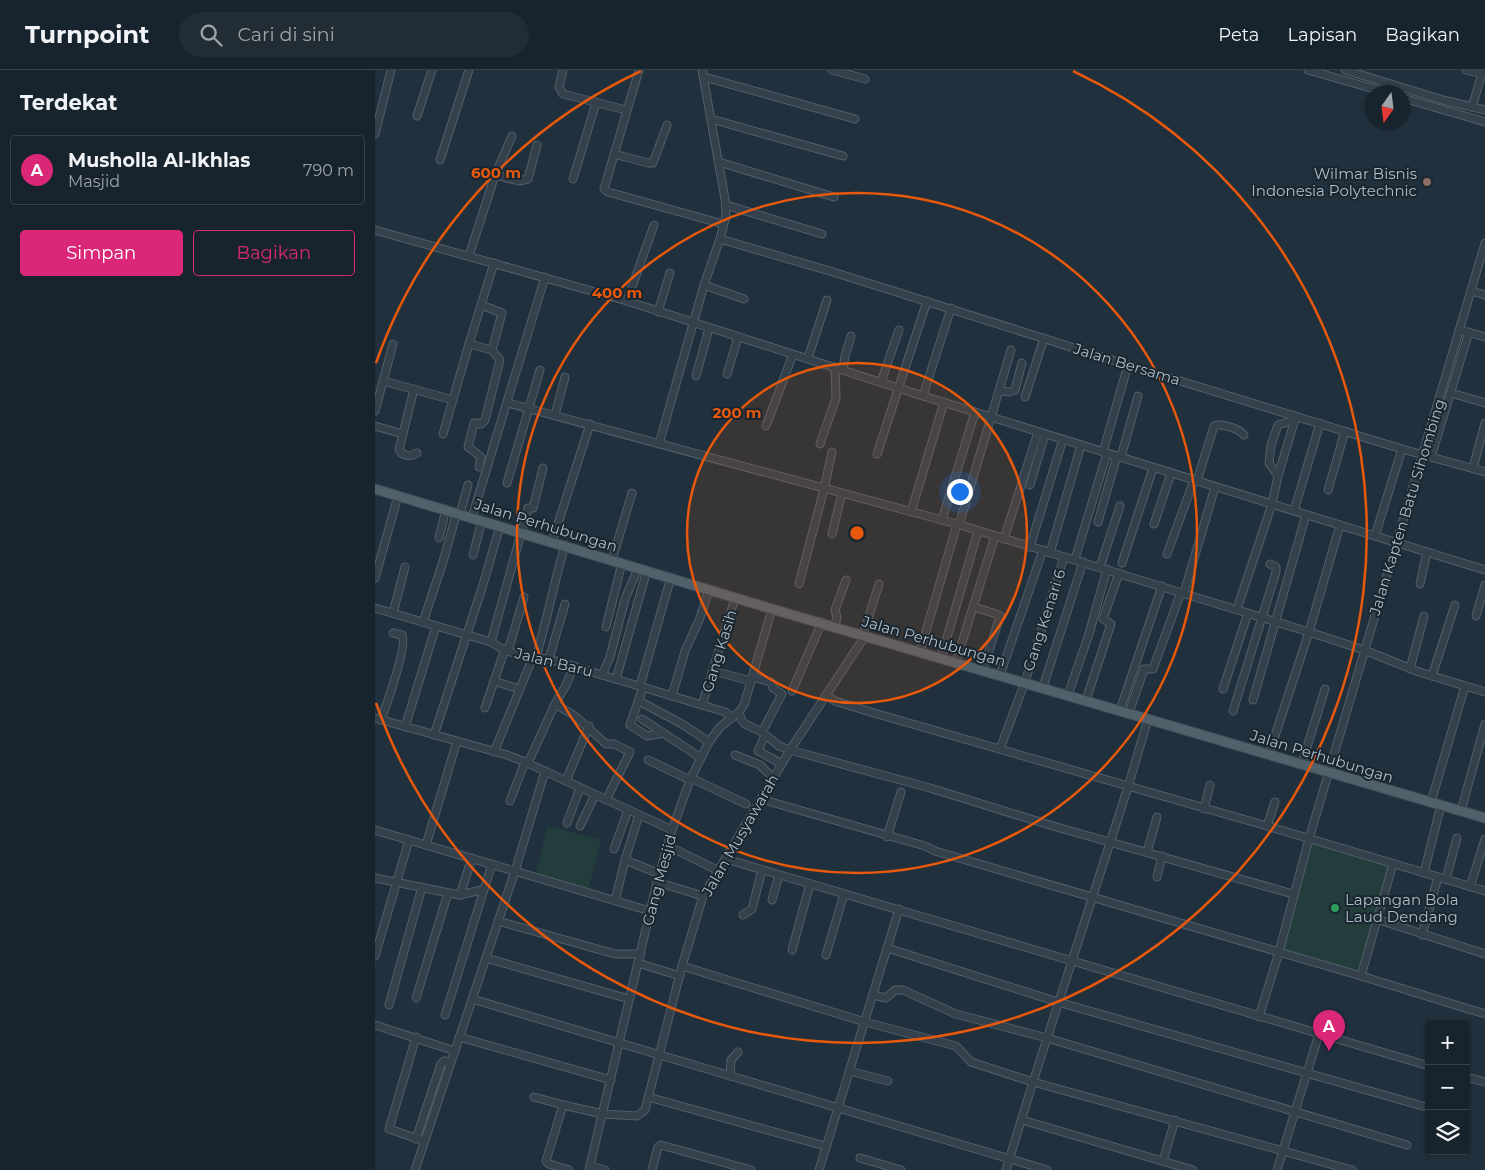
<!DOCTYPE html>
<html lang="id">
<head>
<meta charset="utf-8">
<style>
  body { margin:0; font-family:Montserrat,sans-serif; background:#212c35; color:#f1f3f6 }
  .controls { position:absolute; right:15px; bottom:15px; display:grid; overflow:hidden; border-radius:5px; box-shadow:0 1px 4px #0004 }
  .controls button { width:45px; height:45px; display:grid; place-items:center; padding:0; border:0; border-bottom:1px solid #364149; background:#18242d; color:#f1f3f6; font:25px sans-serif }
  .compass { position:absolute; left:990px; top:15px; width:45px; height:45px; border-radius:50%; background:#18242d; box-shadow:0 1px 4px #0004; rotate:194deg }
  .you { position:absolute; left:584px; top:421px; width:18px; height:18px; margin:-12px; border:4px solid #fff; border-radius:50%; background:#1a73e8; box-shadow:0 0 0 8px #1a73e833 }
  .badge { display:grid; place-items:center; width:32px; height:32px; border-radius:50%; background:#db2777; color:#fff; font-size:16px; font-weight:700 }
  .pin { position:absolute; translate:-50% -41px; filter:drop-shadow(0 1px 2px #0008) }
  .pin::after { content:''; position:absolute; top:26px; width:18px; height:15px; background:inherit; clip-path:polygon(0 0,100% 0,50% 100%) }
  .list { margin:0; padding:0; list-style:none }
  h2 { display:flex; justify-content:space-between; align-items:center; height:65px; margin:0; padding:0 20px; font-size:21px }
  h2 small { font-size:16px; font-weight:400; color:#9fa4aa }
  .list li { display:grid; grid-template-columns:32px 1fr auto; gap:15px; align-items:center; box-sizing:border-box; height:70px; margin:0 10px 10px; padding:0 10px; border:1px solid #364149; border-radius:5px }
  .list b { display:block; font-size:19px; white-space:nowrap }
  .list p { margin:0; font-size:16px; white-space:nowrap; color:#9fa4aa }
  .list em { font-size:16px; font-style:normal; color:#9fa4aa }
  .actions { display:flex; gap:10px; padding:15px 20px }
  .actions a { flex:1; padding:11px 0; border:1px solid #db2777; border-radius:5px; text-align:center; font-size:18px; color:#db2777 }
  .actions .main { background:#db2777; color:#fff }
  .icon { flex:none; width:28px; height:28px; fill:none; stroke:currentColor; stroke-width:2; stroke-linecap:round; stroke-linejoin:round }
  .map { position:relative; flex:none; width:1110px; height:1100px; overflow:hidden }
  header { display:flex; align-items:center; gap:30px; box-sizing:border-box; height:70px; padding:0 25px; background:#18242d; border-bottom:1px solid #364149 }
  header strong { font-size:24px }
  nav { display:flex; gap:28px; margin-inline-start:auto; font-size:18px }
  .search { width:350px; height:45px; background:#212c35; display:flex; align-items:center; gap:12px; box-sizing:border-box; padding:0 18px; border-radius:28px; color:#9fa4aa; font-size:19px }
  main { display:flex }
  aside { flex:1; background:#18242d }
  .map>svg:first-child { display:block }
  .green { fill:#223d3c }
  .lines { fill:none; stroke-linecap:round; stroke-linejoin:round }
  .minor-casing { stroke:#515f69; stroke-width:9 }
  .major-casing { stroke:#404d58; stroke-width:11 }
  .minor { stroke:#34414c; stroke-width:7 }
  .major { stroke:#51616c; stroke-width:9 }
  .ring { fill:none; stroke:#e8590c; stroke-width:2.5 }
  .education-dot { fill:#8d6e63; stroke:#192630; stroke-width:2 }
  .leisure-dot { fill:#2e9e5b; stroke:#192630; stroke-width:2 }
  .labels { text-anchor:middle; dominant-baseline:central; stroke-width:4; stroke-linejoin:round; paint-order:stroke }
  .poi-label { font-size:15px; fill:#aebcc8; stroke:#192630; text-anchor:end }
  .street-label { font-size:15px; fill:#aebcc8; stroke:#192630 }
  .centre { fill:#e8590c; stroke:#192630; stroke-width:2.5 }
  .ring-label { font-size:15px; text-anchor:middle; font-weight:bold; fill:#e8590c; stroke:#192630; stroke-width:4; stroke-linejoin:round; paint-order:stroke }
</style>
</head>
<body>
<header>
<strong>Turnpoint</strong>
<div class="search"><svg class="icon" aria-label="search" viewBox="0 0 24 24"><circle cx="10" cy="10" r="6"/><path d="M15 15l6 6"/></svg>Cari di sini</div>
<nav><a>Peta</a><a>Lapisan</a><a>Bagikan</a></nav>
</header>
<main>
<aside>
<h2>Terdekat<small></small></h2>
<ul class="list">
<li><span class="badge">A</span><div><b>Musholla Al-Ikhlas</b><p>Masjid</p></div><em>790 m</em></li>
</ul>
<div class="actions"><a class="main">Simpan</a><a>Bagikan</a></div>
</aside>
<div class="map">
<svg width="1110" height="1100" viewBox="0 0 1110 1100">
  <rect width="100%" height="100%" fill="#20303c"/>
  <g class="green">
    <path d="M173,756L226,770L213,821L160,807Z"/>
    <path d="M936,773L1014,795L984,903L906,881Z"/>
  </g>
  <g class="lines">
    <defs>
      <g id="minor">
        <path d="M188,0L184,17L188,24L251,40"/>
        <path d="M264,0L229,119L233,122L348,154"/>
        <path d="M457,0L490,9"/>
        <path d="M933,0L1010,22"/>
        <path d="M970,0L1068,30L1110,40"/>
        <path d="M1091,0L1107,4"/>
        <path d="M329,7L480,49"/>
        <path d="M1028,28L1110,52"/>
        <path d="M1097,37L1108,0"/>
        <path d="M42,46L57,0"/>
        <path d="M336,49L468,86"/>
        <path d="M0,64L16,0"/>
        <path d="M239,84L273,93H278L292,55"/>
        <path d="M65,90L94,0"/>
        <path d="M344,92L459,127"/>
        <path d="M120,105L144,111L153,109L162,75"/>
        <path d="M198,109L221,33"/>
        <path d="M351,135L447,164"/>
        <path d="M0,160L252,231L548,326L1110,500"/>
        <path d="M345,169L458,202L753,295L1027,379L1110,402"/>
        <path d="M1110,173L934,769L904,882L986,906L1110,944"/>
        <path d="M94,186L120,105L137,66"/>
        <path d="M329,215L369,229"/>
        <path d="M1096,221L1110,225"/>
        <path d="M252,231L279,155"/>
        <path d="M106,235L127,243L117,280"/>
        <path d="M283,242L295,203"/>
        <path d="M1084,260L1110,267"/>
        <path d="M94,274L119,193"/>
        <path d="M433,288L452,230"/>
        <path d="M468,299L470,286L476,266"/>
        <path d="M352,304L363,267"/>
        <path d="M321,306L334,258"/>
        <path d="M8,311L78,330"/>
        <path d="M506,312L524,260"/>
        <path d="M39,319L24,380C28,387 36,387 42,383"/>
        <path d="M625,321L634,322L640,320L647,293"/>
        <path d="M1076,323L1110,333"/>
        <path d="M548,326L576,238"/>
        <path d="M650,327L669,268"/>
        <path d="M133,333L582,454L934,562L989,580L1044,602L1110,622"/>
        <path d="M0,341L18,274"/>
        <path d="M180,345L190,307"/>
        <path d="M0,356L28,364"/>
        <path d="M391,356L418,284"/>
        <path d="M68,364L94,274L117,280L125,290L110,350L106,354L99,353L93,377L106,387L104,397"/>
        <path d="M284,374L329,215L345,169L351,146L350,129L327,0"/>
        <path d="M445,374L461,328L460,297"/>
        <path d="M728,382L753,295"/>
        <path d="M502,384L552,231"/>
        <path d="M746,387L763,326"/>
        <path d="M1056,387L1094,262"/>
        <path d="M1098,398L1110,353"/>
        <path d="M903,406L921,346"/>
        <path d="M822,411L839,356C847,353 863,358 869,365"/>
        <path d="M132,413L165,300"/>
        <path d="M655,415L670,364"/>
        <path d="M953,420L970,361"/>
        <path d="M919,441L945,353"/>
        <path d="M536,442L569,332"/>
        <path d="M85,444L93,415"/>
        <path d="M97,447L170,207"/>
        <path d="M567,450L600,342"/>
        <path d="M723,452L742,386"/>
        <path d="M779,454L796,403"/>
        <path d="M584,455L636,280"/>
        <path d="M457,464L467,423"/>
        <path d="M1000,466L1027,379"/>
        <path d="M64,468L71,439"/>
        <path d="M629,469L663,362"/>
        <path d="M177,472L215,354"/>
        <path d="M655,477L688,369"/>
        <path d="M675,483L706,375"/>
        <path d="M792,484L819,410"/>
        <path d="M98,485L107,450"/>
        <path d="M700,489L732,383"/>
        <path d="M237,490L257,423"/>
        <path d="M747,493L778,398"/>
        <path d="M725,497L745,436"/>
        <path d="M0,508L23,426"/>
        <path d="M424,514L449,419L457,382"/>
        <path d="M1045,514L1052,482"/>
        <path d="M809,523L840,417"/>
        <path d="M599,537L621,544L625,546L608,600"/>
        <path d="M0,538L116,572C132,584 154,587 174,589L327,635L350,642L357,648"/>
        <path d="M862,539L897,434L903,406L894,393L896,375L903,355L920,350"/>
        <path d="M18,543L30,497"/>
        <path d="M1101,546L1110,515"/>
        <path d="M48,552L67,495L82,442"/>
        <path d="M460,556L462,547L460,540L471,510"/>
        <path d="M231,557L247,493"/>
        <path d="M488,565L504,514"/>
        <path d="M116,572L153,438H158L168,398"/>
        <path d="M133,581L149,527"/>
        <path d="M545,582L582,454"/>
        <path d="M161,587C172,550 179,513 190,475"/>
        <path d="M566,588L603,461"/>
        <path d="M174,589L190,534"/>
        <path d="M581,592L620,466"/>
        <path d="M1035,599L1049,546"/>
        <path d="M346,603L376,611"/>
        <path d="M227,605L235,587L250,529L263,498"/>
        <path d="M625,605L668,480"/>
        <path d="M1057,606L1080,535"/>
        <path d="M377,607L396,612L398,618L407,624L387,662"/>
        <path d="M241,609L272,500"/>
        <path d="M119,611L144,619"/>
        <path d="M265,616L296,507"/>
        <path d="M268,617L255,655L272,666L288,663"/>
        <path d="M668,617L708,492"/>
        <path d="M848,619L873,543"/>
        <path d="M417,621L447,552"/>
        <path d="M451,625L460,631L499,643L892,756L1110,821"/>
        <path d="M693,625L714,564L732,499"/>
        <path d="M297,626L310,581L325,548L334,520"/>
        <path d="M711,630L736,554L728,549L744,503"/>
        <path d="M878,630L931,445"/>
        <path d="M264,631L307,654L334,672"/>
        <path d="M180,634L200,646L231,674H239L255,682L231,730"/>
        <path d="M327,635L360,528"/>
        <path d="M110,638L130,579"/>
        <path d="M745,640L787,516"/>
        <path d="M858,641L901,502V497L895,494"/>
        <path d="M364,642L366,649L370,654L387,662L404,676L415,680L555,718L678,756L918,824"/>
        <path d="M754,643L769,599H778L806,522"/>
        <path d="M0,648L132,685L150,692L297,760"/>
        <path d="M267,649L326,688"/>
        <path d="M6,650C11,636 33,575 27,565L18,563"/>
        <path d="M30,657L61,556"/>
        <path d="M59,665L107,518L125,456"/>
        <path d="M390,665L383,681L407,694"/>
        <path d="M625,679L650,612L689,487"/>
        <path d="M119,682L158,587"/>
        <path d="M894,684L934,562L965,455"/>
        <path d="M360,685L385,695L398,708"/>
        <path d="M273,690L315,710"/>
        <path d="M153,693L180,634L191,615L199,596"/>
        <path d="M927,693L950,619"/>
        <path d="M316,708L371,734"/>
        <path d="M191,711L214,656"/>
        <path d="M387,727L396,732L550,776L560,781L904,882L884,947"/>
        <path d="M135,731L150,692"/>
        <path d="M1056,732L1090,616"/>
        <path d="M829,739L835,715"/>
        <path d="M1086,741L1110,654"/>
        <path d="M192,753L205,718"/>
        <path d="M205,756L220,725"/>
        <path d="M892,756L900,732"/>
        <path d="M0,760L275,841"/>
        <path d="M512,767L526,722"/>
        <path d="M51,775L82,671"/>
        <path d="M293,776L344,801"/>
        <path d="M239,779L253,740"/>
        <path d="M772,782L782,747"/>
        <path d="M351,789L1054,996"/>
        <path d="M250,790L285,804"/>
        <path d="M1049,803L1066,735"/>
        <path d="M782,807L787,786"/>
        <path d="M0,808L84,825L107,820"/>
        <path d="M1071,809L1082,768"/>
        <path d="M282,812L328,826"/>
        <path d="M1095,817L1110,769"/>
        <path d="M85,825L97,788"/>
        <path d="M397,830L404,805"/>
        <path d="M240,831L250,790L264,745"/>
        <path d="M368,845L377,839L387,800"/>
        <path d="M1001,849L1110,884"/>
        <path d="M123,851L240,884H266"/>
        <path d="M1047,865L1063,807"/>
        <path d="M512,878L683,932L1051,1037"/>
        <path d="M417,880L435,814"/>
        <path d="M451,885L469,824"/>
        <path d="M0,886L34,770"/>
        <path d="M111,888L254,929"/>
        <path d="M263,893L305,906"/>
        <path d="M307,896L490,952L581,976L596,992L658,1012L977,1100"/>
        <path d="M986,906L1018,794"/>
        <path d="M498,925L511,928L520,920H528L581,944L672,968L1032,1075"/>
        <path d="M41,928L73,823"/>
        <path d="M97,929L672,1100"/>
        <path d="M14,935L47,817"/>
        <path d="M70,945L117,794"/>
        <path d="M0,955L80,981"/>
        <path d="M41,967L14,1059L49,1071"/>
        <path d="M84,967L236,1010"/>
        <path d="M474,1001L513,1011"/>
        <path d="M355,1006L356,990L363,982"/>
        <path d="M1091,1007L1110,1012"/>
        <path d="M159,1027L188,1035"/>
        <path d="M273,1027L450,1076"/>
        <path d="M647,1050L818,1100"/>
        <path d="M41,1069L66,994L69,991L76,992"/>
        <path d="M485,1088L526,1100"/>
        <path d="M788,1091L800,1050"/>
        <path d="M215,1096L230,1100"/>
        <path d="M40,1100L140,801L170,701"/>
        <path d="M194,1100L174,1094L171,1091L188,1035L228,1044L262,1046L270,1040L307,896L328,826L415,680L490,566"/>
        <path d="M214,1100L282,812L297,760L315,710L334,672L345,657L364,642L369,635L397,539"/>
        <path d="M277,1100L283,1077L286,1075L376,1100"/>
        <path d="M444,1100L524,839"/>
        <path d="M631,1100L658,1012L753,717L773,649"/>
        <path d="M902,1100L944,964"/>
      </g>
      <path id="major" d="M0,419L397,539L1110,748"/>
    </defs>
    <use href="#minor" class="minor-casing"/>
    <use href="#major" class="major-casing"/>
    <use href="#minor" class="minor"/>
    <use href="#major" class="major"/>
  </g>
  <circle cx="482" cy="463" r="170" fill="#e8590c" fill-opacity=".12"/>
  <g class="ring">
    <circle cx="482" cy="463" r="170"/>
    <circle cx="482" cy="463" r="340"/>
    <path d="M1 293A510 510 0 0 1 266 1M698 1A510 510 0 1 1 1 633"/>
  </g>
  <circle class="education-dot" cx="1052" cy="112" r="5"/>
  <circle class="leisure-dot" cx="960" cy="838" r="5"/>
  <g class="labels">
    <g class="poi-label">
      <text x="1042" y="103">Wilmar Bisnis<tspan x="1042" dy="17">Indonesia Polytechnic</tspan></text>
      <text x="970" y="829" text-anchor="start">Lapangan Bola<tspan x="970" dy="17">Laud Dendang</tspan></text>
    </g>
    <g class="street-label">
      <text transform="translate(752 294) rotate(17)">Jalan Bersama</text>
      <text transform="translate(1032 437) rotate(-73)">Jalan Kapten Batu Sihombing</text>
      <text transform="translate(171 455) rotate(17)">Jalan Perhubungan</text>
      <text transform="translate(669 550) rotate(-72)">Gang Kenari 6</text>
      <text transform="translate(559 571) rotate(16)">Jalan Perhubungan</text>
      <text transform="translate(344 581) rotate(-73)">Gang Kasih</text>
      <text transform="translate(179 592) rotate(14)">Jalan Baru</text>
      <text transform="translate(947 686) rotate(17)">Jalan Perhubungan</text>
      <text transform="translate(365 765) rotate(-60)">Jalan Musyawarah</text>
      <text transform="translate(284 810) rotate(-75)">Gang Mesjid</text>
    </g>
  </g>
  <circle cx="482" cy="463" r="8" class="centre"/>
  <g class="ring-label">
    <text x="121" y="108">600 m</text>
    <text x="242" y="228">400 m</text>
    <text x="362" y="348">200 m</text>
  </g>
</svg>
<div class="controls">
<button>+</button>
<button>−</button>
<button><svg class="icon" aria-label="layers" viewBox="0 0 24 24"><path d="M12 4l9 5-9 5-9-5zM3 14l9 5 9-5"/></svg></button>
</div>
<svg class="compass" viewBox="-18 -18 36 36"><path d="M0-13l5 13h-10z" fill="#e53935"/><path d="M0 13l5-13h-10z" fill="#9fa4aa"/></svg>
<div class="you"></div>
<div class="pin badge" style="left:954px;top:981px">A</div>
</div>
</main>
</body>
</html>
